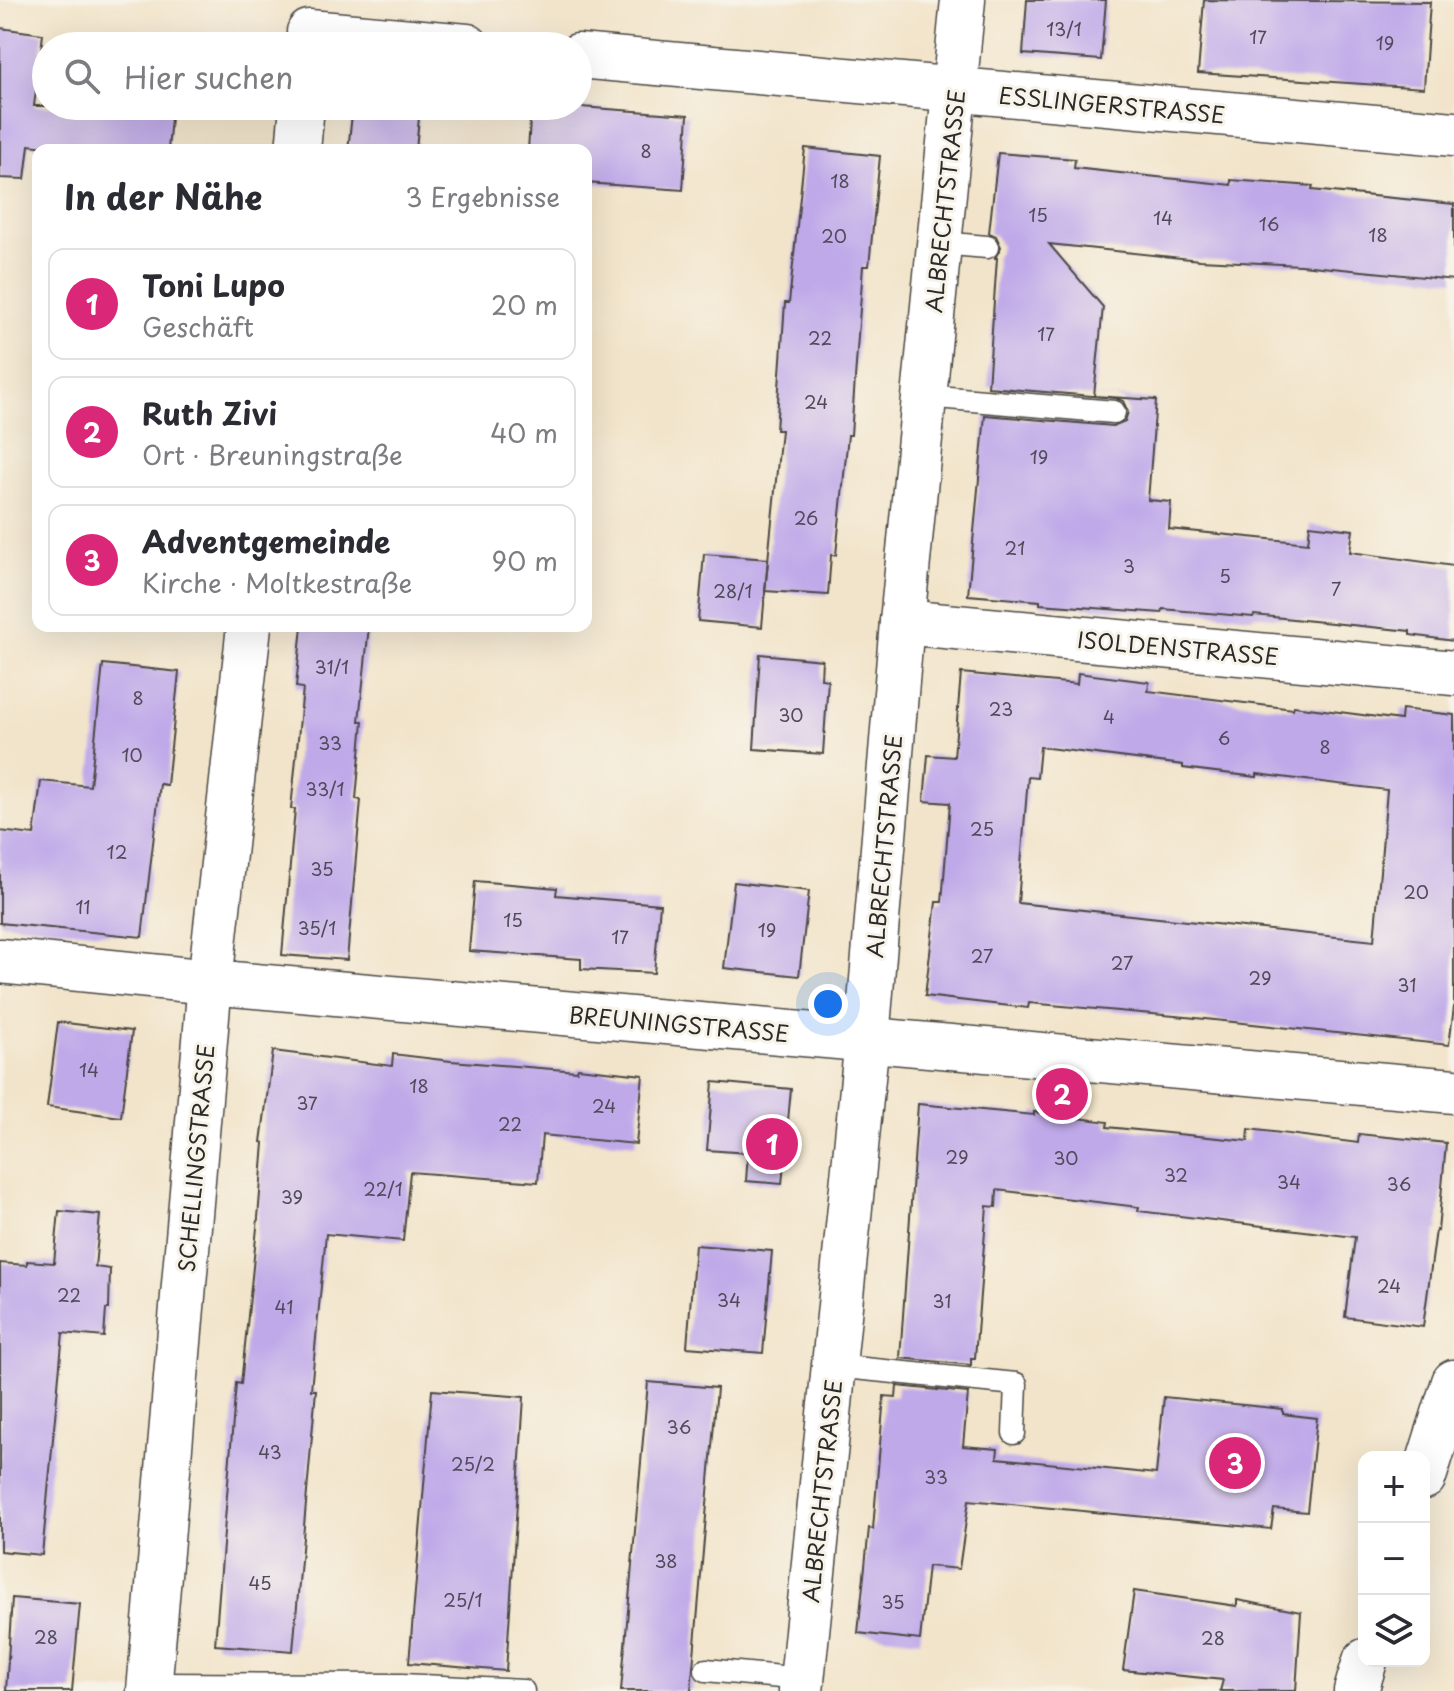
<!DOCTYPE html>
<html lang="de">
<head>
<meta charset="utf-8">
<style>
  body { margin:0; font-family:"Playpen Sans",sans-serif; background:#f7f7f7; color:#2b2b33 }
  .controls { position:absolute; right:24px; bottom:24px; display:grid; overflow:hidden; border-radius:16px; box-shadow:0 8px 32px #0002 }
  .controls button { width:72px; height:72px; display:grid; place-items:center; padding:0; border:0; border-bottom:2px solid #e1e1e2; background:#fff; color:#2b2b33; font:40px sans-serif }
  .you { position:absolute; left:828px; top:1004px; width:28px; height:28px; margin:-20px; border:6px solid #fff; border-radius:50%; background:#1a73e8; box-shadow:0 0 0 12px #1a73e833 }
  .badge { display:grid; place-items:center; width:52px; height:52px; border-radius:50%; background:#db2777; color:#fff; font-size:26px; font-weight:700 }
  .pin { position:absolute; translate:-50% -50%; border:4px solid #fff; box-shadow:0 2px 8px #0006 }
  .list { margin:0; padding:0; list-style:none }
  h2 { display:flex; justify-content:space-between; align-items:center; height:104px; margin:0; padding:0 32px; font-size:34px }
  h2 small { font-size:26px; font-weight:400; color:#7c7c81 }
  .list li { display:grid; grid-template-columns:52px 1fr auto; gap:24px; align-items:center; box-sizing:border-box; height:112px; margin:0 16px 16px; padding:0 16px; border:2px solid #e1e1e2; border-radius:16px }
  .list b { display:block; font-size:30px; white-space:nowrap }
  .list p { margin:0; font-size:26px; white-space:nowrap; color:#7c7c81 }
  .list em { font-size:26px; font-style:normal; color:#7c7c81 }
  .icon { flex:none; width:44px; height:44px; fill:none; stroke:currentColor; stroke-width:2; stroke-linecap:round; stroke-linejoin:round }
  .map { position:relative; flex:none; width:1454px; height:1691px; overflow:hidden }
  .search { position:absolute; background:#fff; box-shadow:0 8px 32px #0002; left:32px; top:32px; width:560px; height:88px; display:flex; align-items:center; gap:20px; box-sizing:border-box; padding:0 28px; border-radius:44px; color:#7c7c81; font-size:30px }
  .panel { position:absolute; background:#fff; box-shadow:0 8px 32px #0002; left:32px; top:144px; width:560px; height:488px; border-radius:16px }
  .map>svg:first-child { display:block }
  .building { fill:#bfa9e9; fill-rule:evenodd }
  .lines { fill:none; stroke-linecap:round; stroke-linejoin:round }
  .service-casing { stroke:#494743; stroke-width:25 }
  .minor-casing { stroke:#494743; stroke-width:47 }
  .service { stroke:#fff; stroke-width:22 }
  .minor { stroke:#fff; stroke-width:44 }
  .labels { text-anchor:middle; dominant-baseline:central; stroke-width:6; stroke-linejoin:round; paint-order:stroke }
  .number-label { font-size:18px; fill:#504a5a }
  .street-label { font-size:22px; fill:#2b2b2b; stroke:#f7f3e8 }
</style>
</head>
<body>
<div class="map">
<svg width="1454" height="1691" viewBox="0 0 1454 1691">
  <rect width="100%" height="100%" fill="#f7f3e8"/>
  <filter id="ink" filterUnits="userSpaceOnUse"><feTurbulence type="fractalNoise" baseFrequency=".0125" numOctaves="2"/><feDisplacementMap in="SourceGraphic" scale="16" xChannelSelector="R" yChannelSelector="G"/><feConvolveMatrix kernelMatrix="1 2 1 2 8 2 1 2 1" color-interpolation-filters="sRGB"/></filter>
  <filter id="wash" filterUnits="userSpaceOnUse"><feTurbulence type="fractalNoise" baseFrequency=".006" numOctaves="4" result="noise"/><feDisplacementMap in="SourceGraphic" scale="32" xChannelSelector="R" yChannelSelector="G"/><feGaussianBlur stdDeviation="1.8" result="paint"/><feColorMatrix in="noise" values="0 0 0 0 0 0 0 0 0 0 0 0 0 0 0 0 0 1.4 0 .05"/><feComposite in="paint" operator="in"/></filter>
  <g filter="url(#wash)">
    <rect width="100%" height="100%" fill="#f2e4ca"/>
    <g id="blocks">
      <g class="building">
        <path d="M1027,0H1106L1101,60L1023,54Z"/>
        <path d="M1204,0L1430,2L1424,88L1198,73Z"/>
        <path d="M0,28L43,34L34,106H172L168,150H73L29,145L25,179L0,178Z"/>
        <path d="M353,106H420L416,150H348Z"/>
        <path d="M531,106H567L688,115L683,190L586,183V150H528Z"/>
        <path d="M805,148L880,156L869,266H863L851,435H848L836,555H831L828,595L765,591L781,430H776L785,303H789Z"/>
        <path d="M998,153L1075,159L1074,168L1231,185V180L1313,186L1312,190L1454,204V280L1301,265L1200,260L1049,244L1103,307L1094,396L1156,400L1148,500L1171,502L1169,529L1308,543L1310,525L1353,530L1350,552L1454,566V641L1410,635V631L1254,615L1253,617L1163,609L1162,613L1040,604V601L968,595L985,415L1113,426L1125,421L1128,412L1123,401L1115,398L988,387L997,258H995L1001,247L996,236L989,233Z"/>
        <path d="M704,554L768,559L762,627L698,621Z"/>
        <path d="M302,626H369L359,721H363L356,799L361,800L347,960L282,955L295,809H291L303,688L296,687Z"/>
        <path d="M760,654L822,660L821,679L828,680L823,754L754,749Z"/>
        <path d="M103,664L179,672L167,785L160,784L142,937L0,923V831L34,835L41,781L90,786Z"/>
        <path d="M961,673L1077,684L1078,673L1149,682L1148,691L1293,709L1294,706L1401,720L1402,709L1454,715V1007L1449,1045L1186,1017L1029,1003L1028,1008L925,996L936,902H942L950,803L924,801L928,755L954,757ZM1040,747L1183,765V768L1257,777V774L1387,790L1374,941L1018,903L1028,777L1037,778Z"/>
        <path d="M475,881L557,888L556,895L660,904L654,973L581,969V959L469,951Z"/>
        <path d="M734,882L809,891L799,976L724,968Z"/>
        <path d="M58,1022L132,1031L121,1117L47,1107Z"/>
        <path d="M273,1051L392,1066L393,1054L451,1061L577,1071L578,1068L643,1075L636,1144L542,1135L538,1182L410,1172L403,1241L326,1234L311,1390H316L293,1651L215,1645L236,1383L241,1384L258,1218L264,1143L261,1142Z"/>
        <path d="M713,1082L791,1089L782,1184L746,1181L748,1153L707,1150Z"/>
        <path d="M918,1104L1034,1115V1112L1108,1122L1107,1127L1248,1141L1249,1129L1358,1143L1359,1134L1446,1143L1438,1231L1436,1230L1423,1327L1345,1317L1355,1237L1138,1211L1139,1207L997,1190L996,1207L987,1206L975,1358H971V1365L900,1358Z"/>
        <path d="M59,1211L100,1215L95,1267L110,1269L109,1309H106L104,1337L63,1333L42,1555L0,1551V1263L27,1265V1261L54,1263Z"/>
        <path d="M695,1245L772,1251L763,1353L687,1347Z"/>
        <path d="M648,1382L717,1388L691,1691H621Z"/>
        <path d="M897,1386L968,1393L963,1446L998,1449L997,1458L1156,1474L1164,1397L1283,1409V1414L1317,1418L1307,1512L1274,1509L1271,1529L969,1500L959,1569L928,1566L920,1640L858,1633L869,1528L873,1529L884,1396L896,1397Z"/>
        <path d="M432,1390L524,1397L506,1671L409,1663Z"/>
        <path d="M1134,1591L1237,1606V1600L1301,1612L1296,1691H1220L1223,1680L1123,1670Z"/>
        <path d="M12,1598L80,1604L72,1691H6Z"/>
      </g>
    </g>
  </g>
  <g filter="url(#ink)">
    <use href="#blocks" fill-opacity="0" stroke="#494743" stroke-width="2"/>
    <g class="lines">
      <defs>
        <g id="service">
          <path d="M940,243L987,247"/>
          <path d="M925,396L1114,412"/>
          <path d="M834,1366L1016,1384L1014,1433"/>
          <path d="M706,1670L802,1679"/>
          <path d="M149,1684L402,1685L523,1691"/>
        </g>
        <g id="minor">
          <path d="M309,32L467,46"/>
          <path d="M578,56L1454,134"/>
          <path d="M298,150L302,106"/>
          <path d="M902,622L1454,673"/>
          <path d="M0,961L210,982L1454,1091"/>
          <path d="M1424,1477L1454,1382"/>
          <path d="M149,1691L210,982L249,626"/>
          <path d="M801,1691L867,1039L902,622L963,0"/>
          <path d="M1356,1691L1365,1661"/>
        </g>
      </defs>
      <use href="#service" class="service-casing"/>
      <use href="#minor" class="minor-casing"/>
      <use href="#service" class="service"/>
      <use href="#minor" class="minor"/>
    </g>
  </g>
  <g class="labels">
    <g class="number-label">
      <text x="1064" y="28">13/1</text>
      <text x="1258" y="36">17</text>
      <text x="1385" y="42">19</text>
      <text x="646" y="150">8</text>
      <text x="840" y="180">18</text>
      <text x="1038" y="214">15</text>
      <text x="1163" y="217">14</text>
      <text x="1269" y="223">16</text>
      <text x="1378" y="234">18</text>
      <text x="834" y="235">20</text>
      <text x="1046" y="333">17</text>
      <text x="820" y="337">22</text>
      <text x="816" y="401">24</text>
      <text x="1039" y="456">19</text>
      <text x="806" y="517">26</text>
      <text x="1015" y="547">21</text>
      <text x="1129" y="565">3</text>
      <text x="1225" y="575">5</text>
      <text x="1336" y="588">7</text>
      <text x="733" y="590">28/1</text>
      <text x="332" y="666">31/1</text>
      <text x="138" y="697">8</text>
      <text x="1001" y="708">23</text>
      <text x="791" y="714">30</text>
      <text x="1109" y="716">4</text>
      <text x="1224" y="737">6</text>
      <text x="330" y="742">33</text>
      <text x="1325" y="746">8</text>
      <text x="132" y="754">10</text>
      <text x="325" y="788">33/1</text>
      <text x="982" y="828">25</text>
      <text x="117" y="851">12</text>
      <text x="322" y="868">35</text>
      <text x="1416" y="891">20</text>
      <text x="83" y="906">11</text>
      <text x="513" y="919">15</text>
      <text x="317" y="927">35/1</text>
      <text x="767" y="929">19</text>
      <text x="620" y="936">17</text>
      <text x="982" y="955">27</text>
      <text x="1122" y="962">27</text>
      <text x="1260" y="977">29</text>
      <text x="1407" y="984">31</text>
      <text x="89" y="1069">14</text>
      <text x="419" y="1085">18</text>
      <text x="307" y="1102">37</text>
      <text x="604" y="1105">24</text>
      <text x="510" y="1123">22</text>
      <text x="957" y="1156">29</text>
      <text x="1066" y="1157">30</text>
      <text x="1176" y="1174">32</text>
      <text x="1289" y="1181">34</text>
      <text x="1399" y="1183">36</text>
      <text x="383" y="1188">22/1</text>
      <text x="292" y="1196">39</text>
      <text x="1389" y="1285">24</text>
      <text x="69" y="1294">22</text>
      <text x="729" y="1299">34</text>
      <text x="942" y="1300">31</text>
      <text x="284" y="1306">41</text>
      <text x="679" y="1426">36</text>
      <text x="270" y="1451">43</text>
      <text x="473" y="1463">25/2</text>
      <text x="936" y="1476">33</text>
      <text x="666" y="1560">38</text>
      <text x="260" y="1582">45</text>
      <text x="463" y="1599">25/1</text>
      <text x="893" y="1601">35</text>
      <text x="46" y="1636">28</text>
      <text x="1213" y="1637">28</text>
    </g>
    <g class="street-label">
      <text transform="translate(1112 104) rotate(5)">ESSLINGERSTRASSE</text>
      <text transform="translate(944 201) rotate(-84)">ALBRECHTSTRASSE</text>
      <text transform="translate(1178 647) rotate(5)">ISOLDENSTRASSE</text>
      <text transform="translate(883 846) rotate(-85)">ALBRECHTSTRASSE</text>
      <text transform="translate(679 1023) rotate(5)">BREUNINGSTRASSE</text>
      <text transform="translate(195 1158) rotate(-85)">SCHELLINGSTRASSE</text>
      <text transform="translate(821 1491) rotate(-84)">ALBRECHTSTRASSE</text>
    </g>
  </g>
</svg>
<div class="controls">
<button>+</button>
<button>−</button>
<button><svg class="icon" aria-label="layers" viewBox="0 0 24 24"><path d="M12 4l9 5-9 5-9-5zM3 14l9 5 9-5"/></svg></button>
</div>
<div class="you"></div>
<div class="pin badge" style="left:772px;top:1144px">1</div>
<div class="pin badge" style="left:1062px;top:1094px">2</div>
<div class="pin badge" style="left:1235px;top:1463px">3</div>
<div class="search"><svg class="icon" aria-label="search" viewBox="0 0 24 24"><circle cx="10" cy="10" r="6"/><path d="M15 15l6 6"/></svg>Hier suchen</div>
<section class="panel">
<h2>In der Nähe<small>3 Ergebnisse</small></h2>
<ul class="list">
<li><span class="badge">1</span><div><b>Toni Lupo</b><p>Geschäft</p></div><em>20 m</em></li>
<li><span class="badge">2</span><div><b>Ruth Zivi</b><p>Ort · Breuningstraße</p></div><em>40 m</em></li>
<li><span class="badge">3</span><div><b>Adventgemeinde</b><p>Kirche · Moltkestraße</p></div><em>90 m</em></li>
</ul>
</section>
</div>
</body>
</html>
